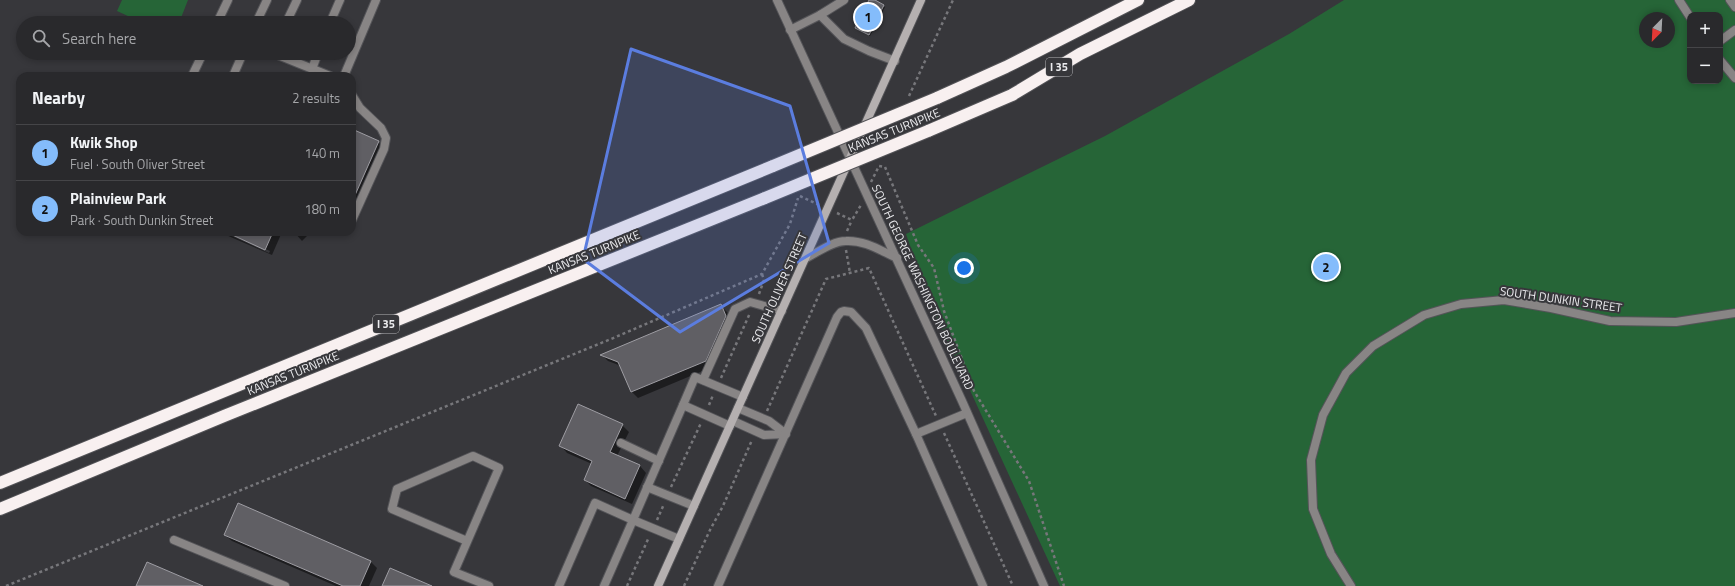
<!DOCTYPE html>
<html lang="en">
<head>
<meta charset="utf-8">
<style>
  body { margin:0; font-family:"Titillium Web",sans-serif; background:#353538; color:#f1f3f6 }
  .controls { position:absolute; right:12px; top:12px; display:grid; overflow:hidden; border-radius:8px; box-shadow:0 2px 6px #0003 }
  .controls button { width:36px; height:36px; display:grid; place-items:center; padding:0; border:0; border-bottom:1px solid #454548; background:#29292c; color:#f1f3f6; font:20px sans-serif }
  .compass { position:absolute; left:1639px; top:12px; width:36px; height:36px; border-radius:50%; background:#29292c; box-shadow:0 2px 6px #0003; rotate:204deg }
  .you { position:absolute; left:964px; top:268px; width:14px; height:14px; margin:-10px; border:3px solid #fff; border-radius:50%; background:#1a73e8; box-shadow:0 0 0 6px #1a73e833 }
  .badge { display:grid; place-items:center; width:26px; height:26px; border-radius:50%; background:#84bcfb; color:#111; font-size:13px; font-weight:700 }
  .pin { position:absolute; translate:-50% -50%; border:2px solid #fff; box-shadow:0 1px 4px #0006 }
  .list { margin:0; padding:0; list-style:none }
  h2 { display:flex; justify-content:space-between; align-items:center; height:52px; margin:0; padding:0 16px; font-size:17px }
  h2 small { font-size:13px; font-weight:400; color:#a5a6a9 }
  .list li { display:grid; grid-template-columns:26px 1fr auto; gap:12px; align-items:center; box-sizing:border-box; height:56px; padding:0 16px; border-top:1px solid #454548 }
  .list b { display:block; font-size:15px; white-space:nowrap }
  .list p { margin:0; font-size:13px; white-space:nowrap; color:#a5a6a9 }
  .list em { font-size:13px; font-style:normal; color:#a5a6a9 }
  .icon { flex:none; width:22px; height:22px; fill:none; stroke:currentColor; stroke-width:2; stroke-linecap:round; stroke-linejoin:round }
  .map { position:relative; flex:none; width:1735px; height:586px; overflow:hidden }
  .search { position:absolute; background:#29292c; box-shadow:0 2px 6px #0003; left:16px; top:16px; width:340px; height:44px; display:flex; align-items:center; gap:10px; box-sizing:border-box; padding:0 14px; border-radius:22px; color:#a5a6a9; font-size:15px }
  .panel { position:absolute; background:#29292c; box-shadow:0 2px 6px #0003; left:16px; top:72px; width:340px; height:164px; border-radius:12px }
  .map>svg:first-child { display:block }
  .green { fill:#266537; fill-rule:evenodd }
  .shadow { fill:#0007 }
  .building { fill:#605f64; stroke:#9e9da3 }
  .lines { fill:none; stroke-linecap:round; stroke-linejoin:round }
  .service-casing { stroke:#545458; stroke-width:10 }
  .minor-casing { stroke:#545458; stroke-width:10 }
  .tertiary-casing { stroke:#545458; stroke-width:10 }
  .secondary-casing { stroke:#545458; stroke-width:10 }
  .motorway-casing { stroke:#545458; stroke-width:14 }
  .path { stroke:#77777b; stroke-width:2.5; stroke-dasharray:3 3; stroke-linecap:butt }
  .service { stroke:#888585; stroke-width:8 }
  .minor { stroke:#888585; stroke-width:8 }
  .tertiary { stroke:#888585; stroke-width:8 }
  .secondary { stroke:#b5b0b0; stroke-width:8 }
  .motorway { stroke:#f8f0f0; stroke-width:12 }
  .motorway-bridge-casing { stroke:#545458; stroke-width:14; stroke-linecap:butt }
  .motorway-bridge { stroke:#f8f0f0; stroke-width:12 }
  .marked { fill:#5b7ddf; fill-opacity:0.2; stroke:#5b7ddf; stroke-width:3; stroke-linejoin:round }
  .labels { text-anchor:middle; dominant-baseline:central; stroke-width:4; stroke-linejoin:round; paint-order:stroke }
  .shield { fill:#37373b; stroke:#b6b6b9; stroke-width:1 }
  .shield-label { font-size:11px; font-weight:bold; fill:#ececef }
  .street-label { font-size:12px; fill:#ececef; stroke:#37373b }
</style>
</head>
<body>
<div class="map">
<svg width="1735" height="586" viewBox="0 0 1735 586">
  <rect width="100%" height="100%" fill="#37373b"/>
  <g class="green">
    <path d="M122,0H188L179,23H143L117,11Z"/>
    <path d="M1344,0H1735V586H1060L929,301L906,234L1105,136L1289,34ZM1690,15H1720V81H1690ZM1645,18H1669V42H1645Z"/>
  </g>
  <g class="shadow">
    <path d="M870,0L885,7L870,36L856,28Z"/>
    <path d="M352,130L378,142L385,149L352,214Z"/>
    <path d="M219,232H223L269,253L270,251L228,232H282L272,255Z"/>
    <path d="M294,232H311L302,241Z"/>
    <path d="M721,306L727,312L732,323L712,367L638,398L632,392L621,366L608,361L602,355Z"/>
    <path d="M622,425L629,432L617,456L640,466L646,473L632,504L591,486L585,480L592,464L567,453L561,446Z"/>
    <path d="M225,535L371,562L377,568L369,586H336L232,541Z"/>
  </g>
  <g class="building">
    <path d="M869,0H875L884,5L869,35L855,28Z"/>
    <path d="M352,129L379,141L352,202Z"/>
    <path d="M226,232H273L265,250Z"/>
    <path d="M721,304L726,316L706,361L631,392L618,362L600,355Z"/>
    <path d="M578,404L623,424L610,452L640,465L625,499L584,480L592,461L559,446Z"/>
    <path d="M238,503L371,561L360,586H343L224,535Z"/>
    <path d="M147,562L203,586H136Z"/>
    <path d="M390,568L432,586H382Z"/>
  </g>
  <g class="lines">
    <defs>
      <g id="service">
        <path d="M1730,0L1735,7"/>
        <path d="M820,15L844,39L869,51L895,61"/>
        <path d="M217,23L228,0"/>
        <path d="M256,23L267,0"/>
        <path d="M286,23L297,0"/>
        <path d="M330,23L340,0"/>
        <path d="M790,30L820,15L844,0"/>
        <path d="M1720,41L1735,30"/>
        <path d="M273,53L330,76"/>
        <path d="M312,69L318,53"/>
        <path d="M192,76L203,53"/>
        <path d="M233,76L243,53"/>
        <path d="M344,76L376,0"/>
        <path d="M352,95L360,108L381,128L386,138L384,149L352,220"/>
        <path d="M703,380L735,309L750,302L782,311"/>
        <path d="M683,405L695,377L743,397"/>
        <path d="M733,421L764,435L786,434L769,421L738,408"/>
        <path d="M916,434L967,413"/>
        <path d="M621,443L659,461"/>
        <path d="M647,487L694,506"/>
        <path d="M174,540L285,586"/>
        <path d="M467,541L392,509L397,489L473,456L499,468L454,572L489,586"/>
        <path d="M559,586L595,503L633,520L683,405L730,426"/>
        <path d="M604,586L633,520L679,539"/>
        <path d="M718,586L837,317L841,312L844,311L851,312L866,328L916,434L983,586"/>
      </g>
      <g id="minor">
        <path d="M1679,0L1690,17"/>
        <path d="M1720,60L1735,78"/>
        <path d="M1351,586L1331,554L1313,509L1311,460L1323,415L1346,373L1373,346L1424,315L1461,304L1504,300L1551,308L1610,321L1676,322L1735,313"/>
      </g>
      <g id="tertiary">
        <path d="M777,0L962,401L1044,586"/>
        <path d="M806,258C818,252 833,241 846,241C865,240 881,251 897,258"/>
      </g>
      <path id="secondary" d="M658,586L921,0"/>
      <g id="motorway">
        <path d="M937,98L1006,67L1138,0"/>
        <path d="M928,131L1012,95L1080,54L1189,0"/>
        <path d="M0,483L773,166"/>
        <path d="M0,509L224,416L765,198"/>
      </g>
    </defs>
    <use href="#service" class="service-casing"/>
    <use href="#minor" class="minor-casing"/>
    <use href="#tertiary" class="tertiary-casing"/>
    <use href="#secondary" class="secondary-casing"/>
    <use href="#motorway" class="motorway-casing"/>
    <g class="path">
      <path d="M909,96L953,0"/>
      <path d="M871,182L879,166L885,167L918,245L934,268L944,311L974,391L1029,481L1064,586"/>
      <path d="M800,196L819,205"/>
      <path d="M837,213L852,220L861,205"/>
      <path d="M847,231L852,220"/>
      <path d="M846,250L850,273"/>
      <path d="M759,294L764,280L762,274"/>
      <path d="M721,378L750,313"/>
      <path d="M709,405L713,395"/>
      <path d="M767,411L826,279L869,268L936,416"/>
      <path d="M944,433L1013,586"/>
      <path d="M671,487L701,423"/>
      <path d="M657,520L664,504"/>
      <path d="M6,586L611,339L762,274L790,224L798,198"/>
      <path d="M627,586L649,537"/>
      <path d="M684,586L710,530L723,506L752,440"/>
    </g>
    <use href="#service" class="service"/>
    <use href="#minor" class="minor"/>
    <use href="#tertiary" class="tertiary"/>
    <use href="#secondary" class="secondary"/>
    <use href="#motorway" class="motorway"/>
    <defs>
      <g id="motorway-bridge">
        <path d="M773,166L937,98"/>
        <path d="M765,198L928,131"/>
      </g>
    </defs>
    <use href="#motorway-bridge" class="motorway-bridge-casing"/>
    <use href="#motorway-bridge" class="motorway-bridge"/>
  </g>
  <path class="marked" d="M631,49L790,106L829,243L680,332L583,259Z"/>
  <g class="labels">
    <g class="shield">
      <rect x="1046" y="58" width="26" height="18" rx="3"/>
      <rect x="373" y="315" width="26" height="18" rx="3"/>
    </g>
    <g class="shield-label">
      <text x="1059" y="67">I 35</text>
      <text x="386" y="324">I 35</text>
    </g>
    <g class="street-label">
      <text transform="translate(894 130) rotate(-22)">KANSAS TURNPIKE</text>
      <text transform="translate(594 252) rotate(-22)">KANSAS TURNPIKE</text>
      <text transform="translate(923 287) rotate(65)">SOUTH GEORGE WASHINGTON BOULEVARD</text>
      <text transform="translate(779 288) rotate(-66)">SOUTH OLIVER STREET</text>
      <text transform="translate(1561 299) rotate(8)">SOUTH DUNKIN STREET</text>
      <text transform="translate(293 373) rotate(-22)">KANSAS TURNPIKE</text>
    </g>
  </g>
</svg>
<div class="controls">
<button>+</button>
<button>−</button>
</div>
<svg class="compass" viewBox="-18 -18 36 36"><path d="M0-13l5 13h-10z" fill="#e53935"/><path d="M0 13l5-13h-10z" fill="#a5a6a9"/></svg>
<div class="you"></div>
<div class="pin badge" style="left:868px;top:17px">1</div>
<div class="pin badge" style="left:1326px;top:267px">2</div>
<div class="search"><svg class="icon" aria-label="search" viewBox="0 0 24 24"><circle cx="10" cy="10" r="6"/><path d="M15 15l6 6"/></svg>Search here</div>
<section class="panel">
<h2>Nearby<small>2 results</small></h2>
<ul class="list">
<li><span class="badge">1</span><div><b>Kwik Shop</b><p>Fuel · South Oliver Street</p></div><em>140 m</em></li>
<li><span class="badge">2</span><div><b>Plainview Park</b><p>Park · South Dunkin Street</p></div><em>180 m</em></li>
</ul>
</section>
</div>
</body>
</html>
